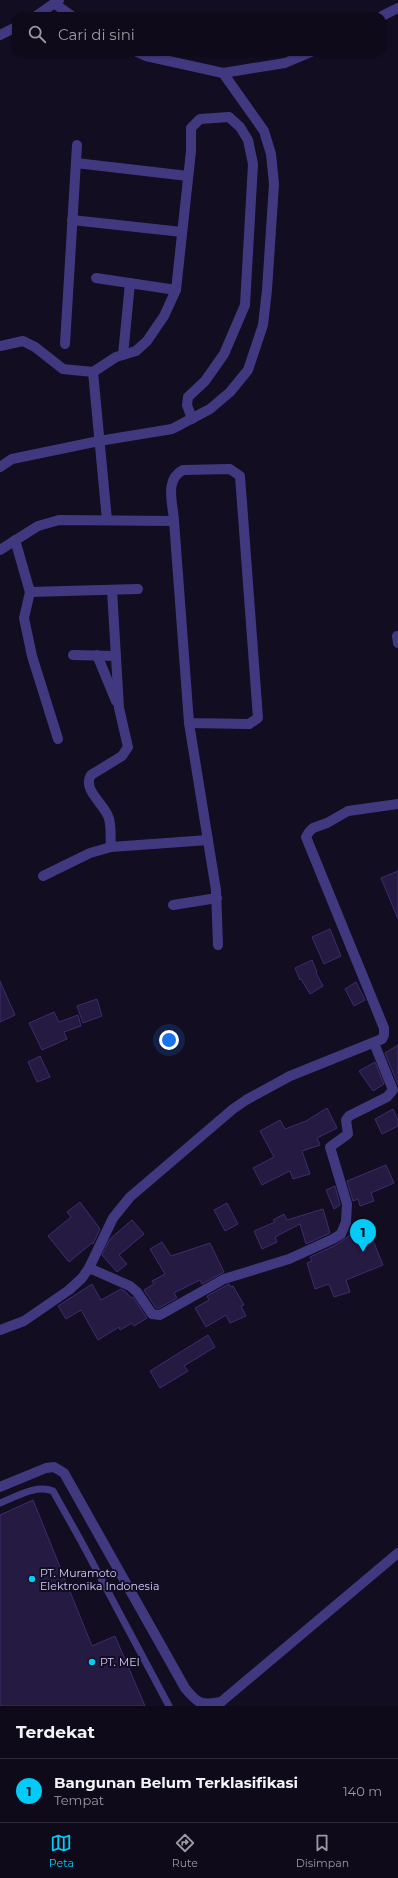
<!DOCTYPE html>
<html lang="id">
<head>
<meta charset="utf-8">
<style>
  body { margin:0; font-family:Montserrat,sans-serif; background:#1c1826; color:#f1f3f6 }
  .you { position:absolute; left:169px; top:1040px; width:14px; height:14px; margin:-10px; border:3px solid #fff; border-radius:50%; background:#1a73e8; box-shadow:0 0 0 6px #1a73e833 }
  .badge { display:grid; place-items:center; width:26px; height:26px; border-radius:50%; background:#03caf6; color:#111; font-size:13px; font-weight:700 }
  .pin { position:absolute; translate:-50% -33px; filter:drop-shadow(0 1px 2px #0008) }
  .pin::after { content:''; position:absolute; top:21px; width:14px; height:12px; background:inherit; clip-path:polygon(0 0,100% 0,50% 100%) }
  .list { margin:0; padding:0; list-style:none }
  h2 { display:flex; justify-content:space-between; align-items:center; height:52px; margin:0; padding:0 16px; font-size:17px }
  h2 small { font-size:13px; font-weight:400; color:#9b9aa2 }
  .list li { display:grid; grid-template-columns:26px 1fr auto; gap:12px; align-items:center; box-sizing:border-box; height:64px; padding:0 16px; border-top:1px solid #2e2b38 }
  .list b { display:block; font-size:15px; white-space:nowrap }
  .list p { margin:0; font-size:13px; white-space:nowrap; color:#9b9aa2 }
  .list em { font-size:13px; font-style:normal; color:#9b9aa2 }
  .icon { flex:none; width:22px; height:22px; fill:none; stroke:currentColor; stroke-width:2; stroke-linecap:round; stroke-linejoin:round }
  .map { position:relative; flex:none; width:398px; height:1706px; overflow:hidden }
  .search { position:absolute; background:#0e0a19; box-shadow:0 1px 3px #0004; left:12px; right:12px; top:12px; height:44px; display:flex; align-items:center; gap:10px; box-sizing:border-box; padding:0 14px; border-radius:12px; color:#9b9aa2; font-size:15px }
  .sheet { height:116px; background:#0e0a19 }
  nav { display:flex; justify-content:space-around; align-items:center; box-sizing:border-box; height:56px; border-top:1px solid #2e2b38; background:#0e0a19; font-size:11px; color:#9b9aa2 }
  nav a { display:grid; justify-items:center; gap:2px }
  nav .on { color:#03caf6 }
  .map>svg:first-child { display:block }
  .building { fill:#251a42; stroke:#3e2c6e }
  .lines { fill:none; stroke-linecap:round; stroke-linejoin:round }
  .service { stroke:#413980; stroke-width:7 }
  .minor { stroke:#413980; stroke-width:10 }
  .poi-dot { fill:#03caf6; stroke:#120d21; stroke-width:1.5 }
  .labels { text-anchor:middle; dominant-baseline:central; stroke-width:4; stroke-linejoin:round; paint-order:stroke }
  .poi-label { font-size:11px; fill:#d7cefe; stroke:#120d21; text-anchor:start }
</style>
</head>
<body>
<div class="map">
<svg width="398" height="1706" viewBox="0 0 398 1706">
  <rect width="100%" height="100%" fill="#120d21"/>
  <g class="building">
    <path d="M398,871V919L381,878Z"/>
    <path d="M330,929L341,956L324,964L312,937Z"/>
    <path d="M312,960L317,972L316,973L323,986L310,994L301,979L300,980L295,968Z"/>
    <path d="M0,981L15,1015L0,1022Z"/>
    <path d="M356,982L365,1000L354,1006L345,989Z"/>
    <path d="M97,999L102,1016L83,1023L77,1006Z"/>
    <path d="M54,1012L59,1022L78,1015L81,1026L64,1032L67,1039L42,1050L29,1023Z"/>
    <path d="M398,1045V1085L385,1053Z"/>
    <path d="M40,1056L50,1077L37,1082L28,1062Z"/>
    <path d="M375,1062L384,1084L373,1091L359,1071Z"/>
    <path d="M327,1108L337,1128L317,1138L320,1145L302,1151L310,1174L293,1179L290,1171L262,1185L253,1168L274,1157L260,1131L280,1120L285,1129L306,1121Z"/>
    <path d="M393,1109L398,1120V1126L382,1134L375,1119Z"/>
    <path d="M386,1165L394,1183L371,1193L374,1201L360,1206L358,1199L353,1201L347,1181Z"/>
    <path d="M335,1186L340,1205L334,1209L326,1190Z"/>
    <path d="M80,1202L100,1229L93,1244L92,1243L69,1262L48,1236L71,1217L67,1212Z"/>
    <path d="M227,1203L238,1224L225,1231L214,1210Z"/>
    <path d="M323,1209L330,1233L306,1244L300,1224L275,1237L277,1242L262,1249L254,1231L275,1222L273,1220L284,1214L287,1220Z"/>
    <path d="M132,1220L144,1234L119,1255L127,1264L117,1272L102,1255L110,1239Z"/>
    <path d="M368,1228L383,1265L346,1280L350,1292L334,1297L329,1284L315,1289L307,1263L312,1261L310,1257L336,1245L347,1237Z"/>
    <path d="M162,1242L171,1256L210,1243L224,1272L202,1284L200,1280L174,1293L177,1298L159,1308H156L144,1290L154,1284L152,1281L165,1274L150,1249Z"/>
    <path d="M92,1284L101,1300L121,1289L126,1292L131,1298L133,1297L147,1318L134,1326L132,1323L120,1330L119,1327L98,1340L81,1310L66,1319L58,1306Z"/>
    <path d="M229,1284L231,1287L233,1286L244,1305L241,1306L246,1316L230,1323L226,1315L206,1327L195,1308L209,1300L207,1296Z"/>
    <path d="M208,1335L215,1347L184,1366L188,1371L160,1388L150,1371Z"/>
    <path d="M33,1500L92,1646L115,1636L145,1706H0V1515Z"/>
  </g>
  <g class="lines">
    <path class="service" d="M0,1503C16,1497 36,1484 53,1491L81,1541L169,1706"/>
    <g class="minor">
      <path d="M55,4L72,16"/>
      <path d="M36,16L59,0"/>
      <path d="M382,16L398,8"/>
      <path d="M0,35L16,27"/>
      <path d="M137,52L146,56L223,73L285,63L311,52"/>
      <path d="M76,163L188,176"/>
      <path d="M72,220L182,232"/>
      <path d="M96,278L176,290"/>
      <path d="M65,344L77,145"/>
      <path d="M0,346L23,341L35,347L63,369L93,372"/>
      <path d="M123,355L130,283"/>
      <path d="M0,467L12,459L99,441L172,429L210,409L230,392L248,370L263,325L267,290L274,184L271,154L264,131L223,73"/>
      <path d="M107,520L93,372L116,357L136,351L147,341L164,316L176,290L191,151V128L200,119L229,117L240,127L248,140L253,164L245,305L224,354L205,381L188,397L187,405L192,419"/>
      <path d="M15,540L30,592L138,589"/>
      <path d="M0,550L38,526L59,520L174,521L189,723L249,724L258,718L240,476L230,469L183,470C164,480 173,503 174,521"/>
      <path d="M30,592L24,618L32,656L58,739"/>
      <path d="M397,636L398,643"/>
      <path d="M73,655L116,656"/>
      <path d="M97,655L116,701"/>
      <path d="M189,723L216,890L218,945"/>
      <path d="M111,847C110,838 112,824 108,816C103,803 82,789 91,775L122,756L128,747L119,708L112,590"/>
      <path d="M43,876L90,853L111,847L208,840"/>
      <path d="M173,905L217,898"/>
      <path d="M89,1268L130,1286L137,1292L152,1314L160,1315L224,1279L289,1259L333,1239L341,1234L346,1222L347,1204L330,1147L348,1134L346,1120L349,1116L387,1097L393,1090L374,1043"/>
      <path d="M0,1330L24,1321L69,1290L82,1278L89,1268L113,1218L130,1197L233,1109L246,1100L290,1076L382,1039L384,1035V1028L306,837L309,832L313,828L327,823L348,811L398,804"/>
      <path d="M0,1487L46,1468L54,1467L64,1473L185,1688C197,1703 201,1706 221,1702L398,1553"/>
    </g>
  </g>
  <g class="poi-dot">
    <circle cx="32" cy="1579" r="4"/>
    <circle cx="92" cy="1662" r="4"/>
  </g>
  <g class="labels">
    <g class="poi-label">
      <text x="40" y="1573">PT. Muramoto<tspan x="40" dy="13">Elektronika Indonesia</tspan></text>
      <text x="100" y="1662">PT. MEI</text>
    </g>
  </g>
</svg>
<div class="you"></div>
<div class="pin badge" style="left:363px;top:1252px">1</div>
<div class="search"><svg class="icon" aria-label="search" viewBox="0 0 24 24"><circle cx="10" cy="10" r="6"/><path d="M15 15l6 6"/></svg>Cari di sini</div>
</div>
<section class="sheet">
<h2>Terdekat<small></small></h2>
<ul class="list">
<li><span class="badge">1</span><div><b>Bangunan Belum Terklasifikasi</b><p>Tempat</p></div><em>140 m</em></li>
</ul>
</section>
<nav>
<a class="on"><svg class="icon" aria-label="map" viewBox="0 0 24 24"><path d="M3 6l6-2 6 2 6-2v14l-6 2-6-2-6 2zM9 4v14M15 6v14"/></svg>Peta</a>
<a><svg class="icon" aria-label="directions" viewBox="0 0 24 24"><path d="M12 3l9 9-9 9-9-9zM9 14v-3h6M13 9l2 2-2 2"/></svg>Rute</a>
<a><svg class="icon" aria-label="saved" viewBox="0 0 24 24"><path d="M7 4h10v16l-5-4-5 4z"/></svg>Disimpan</a>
</nav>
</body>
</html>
